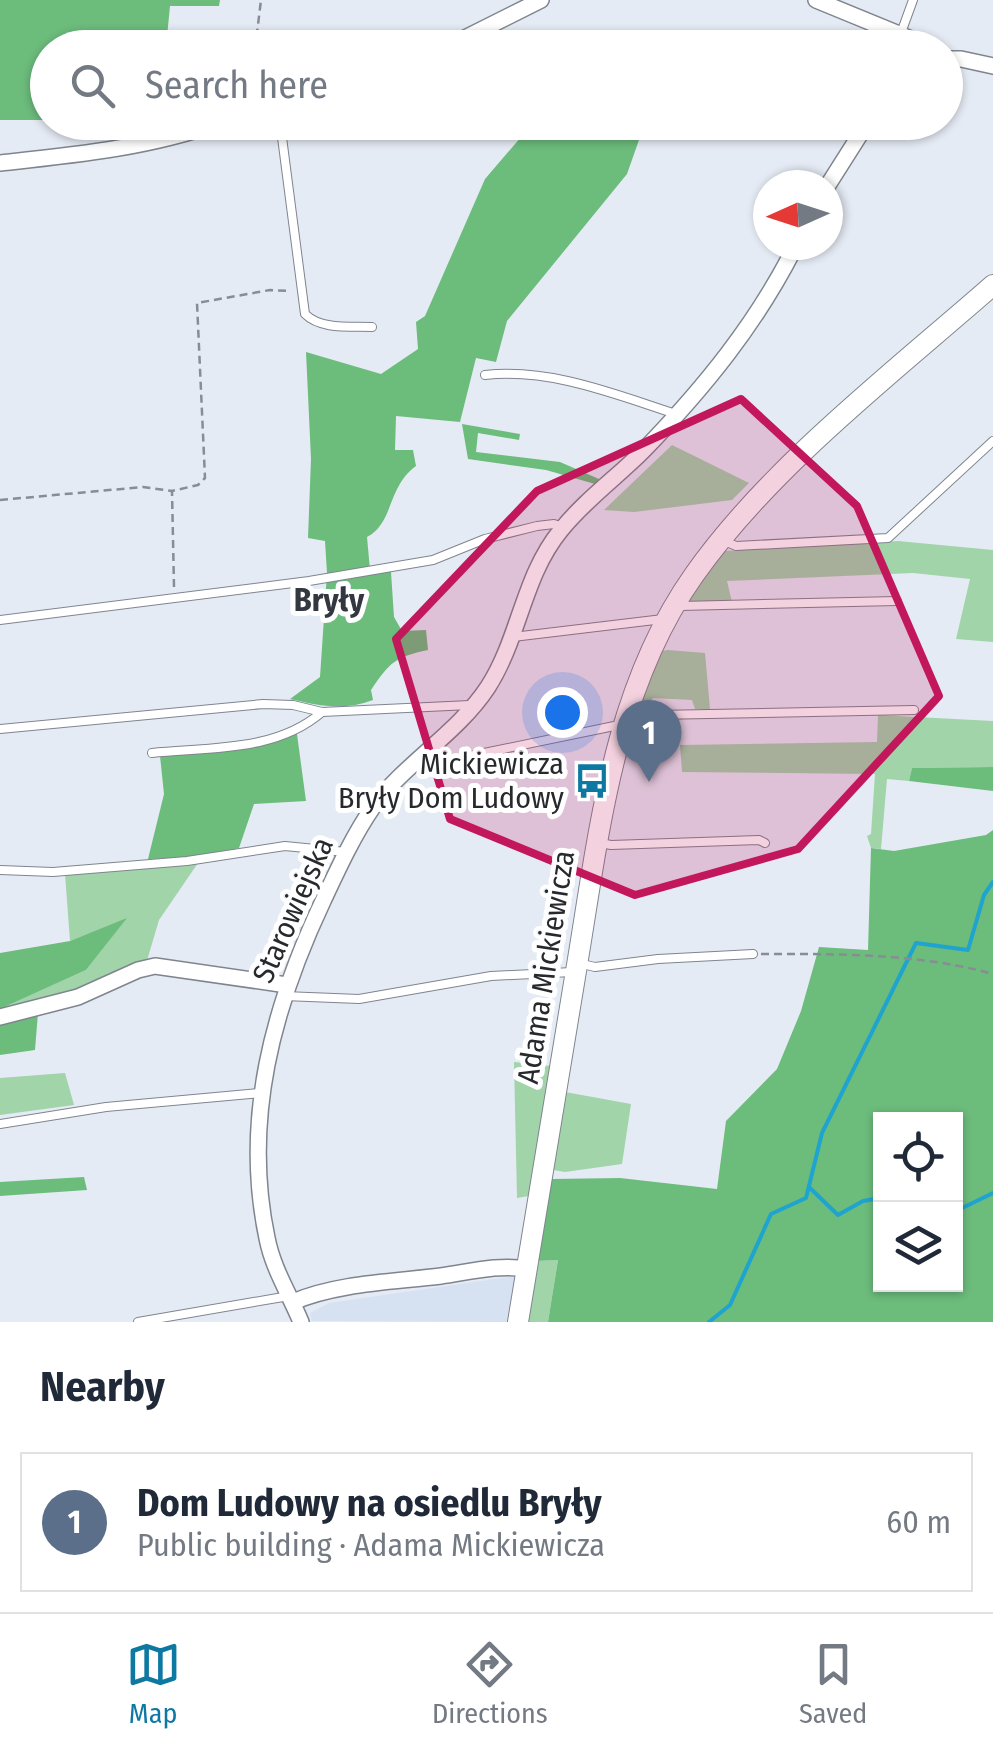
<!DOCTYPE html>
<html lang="en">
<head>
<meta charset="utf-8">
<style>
  body { margin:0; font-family:"Fira Sans Condensed",sans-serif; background:#f2f2f3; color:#1f2937 }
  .controls { position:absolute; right:30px; bottom:30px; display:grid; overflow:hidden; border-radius:0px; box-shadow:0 2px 8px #0004 }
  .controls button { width:90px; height:90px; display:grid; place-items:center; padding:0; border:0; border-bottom:2px solid #e0e1e3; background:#fff; color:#1f2937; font:50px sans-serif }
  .compass { position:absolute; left:753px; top:170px; width:90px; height:90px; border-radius:50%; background:#fff; box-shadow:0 2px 8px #0004; rotate:267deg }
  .you { position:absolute; left:562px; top:712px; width:35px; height:35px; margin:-25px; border:8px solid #fff; border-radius:50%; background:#1a73e8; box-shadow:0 0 0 15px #1a73e833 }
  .badge { display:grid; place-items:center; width:65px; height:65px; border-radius:50%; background:#0d79a3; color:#fff; font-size:32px; font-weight:700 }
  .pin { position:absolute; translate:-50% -82px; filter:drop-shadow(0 2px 5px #0008) }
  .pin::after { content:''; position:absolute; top:52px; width:35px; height:30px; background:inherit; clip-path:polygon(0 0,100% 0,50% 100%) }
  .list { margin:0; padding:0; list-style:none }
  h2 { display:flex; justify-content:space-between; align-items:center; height:130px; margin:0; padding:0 40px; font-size:42px }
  h2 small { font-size:32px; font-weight:400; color:#747a83 }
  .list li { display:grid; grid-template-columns:65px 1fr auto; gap:30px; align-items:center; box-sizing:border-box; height:140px; margin:0 20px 20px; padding:0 20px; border:2px solid #e0e1e3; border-radius:0px }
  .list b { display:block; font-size:38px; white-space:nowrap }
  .list p { margin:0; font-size:32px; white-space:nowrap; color:#747a83 }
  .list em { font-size:32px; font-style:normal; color:#747a83 }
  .icon { flex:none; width:55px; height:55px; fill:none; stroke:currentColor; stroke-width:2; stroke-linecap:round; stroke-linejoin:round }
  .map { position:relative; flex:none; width:993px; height:1322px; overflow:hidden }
  .search { position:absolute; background:#fff; box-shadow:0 2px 8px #0004; left:30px; right:30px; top:30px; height:110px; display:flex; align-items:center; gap:25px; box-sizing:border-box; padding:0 35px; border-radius:55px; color:#747a83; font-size:38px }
  .sheet { height:290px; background:#fff }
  nav { display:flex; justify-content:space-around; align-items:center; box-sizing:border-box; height:140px; border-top:2px solid #e0e1e3; background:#fff; font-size:28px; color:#747a83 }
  nav a { display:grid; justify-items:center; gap:5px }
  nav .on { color:#0d79a3 }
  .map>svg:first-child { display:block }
  .built { fill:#d6e1f1 }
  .green { fill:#a1d4a9 }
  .forest { fill:#6cbc7c; fill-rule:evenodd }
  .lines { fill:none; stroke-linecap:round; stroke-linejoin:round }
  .stream { stroke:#1fa4cf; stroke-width:4 }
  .service-casing { stroke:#7f858e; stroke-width:10 }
  .minor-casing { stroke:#7f858e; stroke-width:18 }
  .tertiary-casing { stroke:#7f858e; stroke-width:22 }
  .path { stroke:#888c93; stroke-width:2.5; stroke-dasharray:8 5; stroke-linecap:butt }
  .service { stroke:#fff; stroke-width:8 }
  .minor { stroke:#fff; stroke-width:15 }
  .tertiary { stroke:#fff; stroke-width:20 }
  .marked { fill:#c2185b; fill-opacity:0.2; stroke:#c2185b; stroke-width:8; stroke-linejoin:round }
  .labels { text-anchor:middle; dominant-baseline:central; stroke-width:10; stroke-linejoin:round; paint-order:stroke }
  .poi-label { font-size:30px; fill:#27292d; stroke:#fff; text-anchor:end }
  .street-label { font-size:30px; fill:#27292d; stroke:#fff }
  .neighbourhood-label { font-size:32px; font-weight:bold; fill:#333840; stroke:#fff }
</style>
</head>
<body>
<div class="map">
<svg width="993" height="1322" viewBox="0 0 993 1322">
  <rect width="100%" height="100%" fill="#e5ebf5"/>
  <path class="built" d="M515,1276L508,1322L312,1321L310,1313L329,1303Z"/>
  <g class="green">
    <path d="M672,445L749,483L732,500L634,512L604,510Z"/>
    <path d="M898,541L993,550V642L956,639L970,579L913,573L727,581L732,602L685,605L724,551Z"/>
    <path d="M668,650L705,653L710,709H695L692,700L653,698L646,710L638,705L660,651Z"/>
    <path d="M878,715L993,721V767L912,768L909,781L887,779L881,849L871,848L867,836L871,834L875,774L682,772L680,745L877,742Z"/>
    <path d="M198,863L159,920L146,964L80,993L0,1009L86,970L125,920L70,941L65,874Z"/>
    <path d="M514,1062L551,1066L529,1196L517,1198Z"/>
    <path d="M65,1073L74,1105L0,1115V1078Z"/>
    <path d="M565,1092L631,1104L622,1164L565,1172L553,1170Z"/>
    <path d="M558,1260L548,1322H526L536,1261Z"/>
  </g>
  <g class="forest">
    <path d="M0,0H220L219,6H170L166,47L48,48L47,120H0Z"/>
    <path d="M533,123H645L627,174L507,321L496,362L476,358L460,422L396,416L395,450H413L416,466C387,487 394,523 367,537L370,570L391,572L394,617L402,631L426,630L428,650C395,657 390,662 371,690L373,700C344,711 320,706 290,699L320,677L327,573L325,541L308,538L311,459L306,352L381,374L418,349L416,322L425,316L485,179Z"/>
    <path d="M462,424L520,434L519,440L478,433L476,452L560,462L599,479L595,484L546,470L468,459Z"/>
    <path d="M297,734L306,801L254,804L239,848L196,858L148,859L164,794L160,756L244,748Z"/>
    <path d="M993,767V791L909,781L912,768Z"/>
    <path d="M993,830V1322H548L558,1260L536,1261L551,1179L620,1178L717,1189L726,1121L777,1069L801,1011L819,947L868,950L871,848L894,851L986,835ZM880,1120H956V1284H880Z"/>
    <path d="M127,918L86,970L0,1009V953L70,941Z"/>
    <path d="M38,1013L35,1050L0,1055V1021Z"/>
    <path d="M84,1177L87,1190L0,1196V1182Z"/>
  </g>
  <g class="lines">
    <g class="stream">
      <path d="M810,1188L838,1215L863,1201L880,1198"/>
      <path d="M956,1211L993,1193"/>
      <path d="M709,1322L730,1305L771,1214L806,1198L822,1133L916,943L968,950L984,895L993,882"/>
    </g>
    <defs>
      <g id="service">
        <path d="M901,33L913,0"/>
        <path d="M280,122L305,314C321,330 351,326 372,327"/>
        <path d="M485,375C551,368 614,394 676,414"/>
        <path d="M722,540L736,546L888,538L993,441"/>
        <path d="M680,606L897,601"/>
        <path d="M0,620L309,581L433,560L485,539L537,526L554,524L563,527"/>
        <path d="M513,637L663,619"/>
        <path d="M629,712L655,715L914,710"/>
        <path d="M0,729L263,704L293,705L322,712L470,705"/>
        <path d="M152,753C210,747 276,752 322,712"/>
        <path d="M424,756L431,761L455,759L619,725"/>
        <path d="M600,843L611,845L759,840L765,843"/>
        <path d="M0,870L53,872L187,861L285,846L346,852"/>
        <path d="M578,963L595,967L658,959L753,954"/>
        <path d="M284,996L359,999L491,976L572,972"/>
        <path d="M0,1124L106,1107L260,1093"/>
        <path d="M138,1322L289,1296"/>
      </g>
      <g id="minor">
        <path d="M816,0L933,48"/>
        <path d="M445,48L541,0"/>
        <path d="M946,59H961L993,66"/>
        <path d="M0,163C75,155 149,148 221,122"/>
        <path d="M828,185L868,122"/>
        <path d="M0,1017L78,997L138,970L155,966L287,985"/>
        <path d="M293,1302C337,1283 393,1282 441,1276C469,1272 499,1264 527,1269"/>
        <path d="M301,1322C289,1293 273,1269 267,1238C242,1120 273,1007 323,901C338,869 353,836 373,807C406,762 457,734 488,687C520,637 523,576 561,530C585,500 616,478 643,451C704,388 757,323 796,245"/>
      </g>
      <path id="tertiary" d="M518,1322C538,1205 557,1088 576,971C599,835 612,691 694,575C770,467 894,372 993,285"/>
    </defs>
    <use href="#service" class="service-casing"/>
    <use href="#minor" class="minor-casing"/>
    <use href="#tertiary" class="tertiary-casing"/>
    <g class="path">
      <path d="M250,48L257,33L261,0"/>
      <path d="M0,500L143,487L172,491"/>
      <path d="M174,587L172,491L198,485L205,478L197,303L270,290L290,291"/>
      <path d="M761,954C839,954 917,953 993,974"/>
    </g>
    <use href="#service" class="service"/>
    <use href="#minor" class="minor"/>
    <use href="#tertiary" class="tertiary"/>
  </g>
  <path class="marked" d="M741,399L857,506L939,696L798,849L635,895L450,819L396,639L537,491Z"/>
  <defs>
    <symbol id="bus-bare" viewBox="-9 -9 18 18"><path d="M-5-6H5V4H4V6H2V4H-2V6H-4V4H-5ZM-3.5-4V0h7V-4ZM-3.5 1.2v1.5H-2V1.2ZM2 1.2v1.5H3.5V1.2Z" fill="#0d79a3" stroke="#fff" stroke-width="2.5" paint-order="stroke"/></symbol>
  </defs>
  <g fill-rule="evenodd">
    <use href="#bus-bare" x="567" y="756" width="50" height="50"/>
  </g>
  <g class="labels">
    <g class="poi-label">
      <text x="564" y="764">Mickiewicza<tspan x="564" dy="34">Bryły Dom Ludowy</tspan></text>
    </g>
    <g class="street-label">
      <text transform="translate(293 910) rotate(-66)">Starowiejska</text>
      <text transform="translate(546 967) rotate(-81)">Adama Mickiewicza</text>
    </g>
    <g class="neighbourhood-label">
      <text x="329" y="600">Bryły</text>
    </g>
  </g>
</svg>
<div class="controls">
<button><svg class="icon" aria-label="locate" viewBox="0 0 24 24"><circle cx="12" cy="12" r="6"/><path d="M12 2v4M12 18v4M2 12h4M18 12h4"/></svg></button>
<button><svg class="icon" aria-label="layers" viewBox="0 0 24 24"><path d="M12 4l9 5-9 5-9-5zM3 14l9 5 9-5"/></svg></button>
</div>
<svg class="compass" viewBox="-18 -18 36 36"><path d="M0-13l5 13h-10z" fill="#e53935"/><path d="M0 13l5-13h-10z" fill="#747a83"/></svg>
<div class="you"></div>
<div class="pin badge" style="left:649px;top:782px;background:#5c6f8a">1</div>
<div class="search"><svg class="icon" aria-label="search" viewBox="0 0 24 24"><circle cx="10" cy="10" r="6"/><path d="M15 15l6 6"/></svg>Search here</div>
</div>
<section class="sheet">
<h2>Nearby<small></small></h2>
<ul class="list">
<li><span class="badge" style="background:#5c6f8a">1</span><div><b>Dom Ludowy na osiedlu Bryły</b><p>Public building · Adama Mickiewicza</p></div><em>60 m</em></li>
</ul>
</section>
<nav>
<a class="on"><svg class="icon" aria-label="map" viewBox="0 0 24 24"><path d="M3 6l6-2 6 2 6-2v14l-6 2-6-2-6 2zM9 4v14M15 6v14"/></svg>Map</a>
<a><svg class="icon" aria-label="directions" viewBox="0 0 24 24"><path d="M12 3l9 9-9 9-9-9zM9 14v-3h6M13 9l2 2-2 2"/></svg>Directions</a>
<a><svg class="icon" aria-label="saved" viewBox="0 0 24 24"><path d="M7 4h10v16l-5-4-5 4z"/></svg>Saved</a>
</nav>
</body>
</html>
